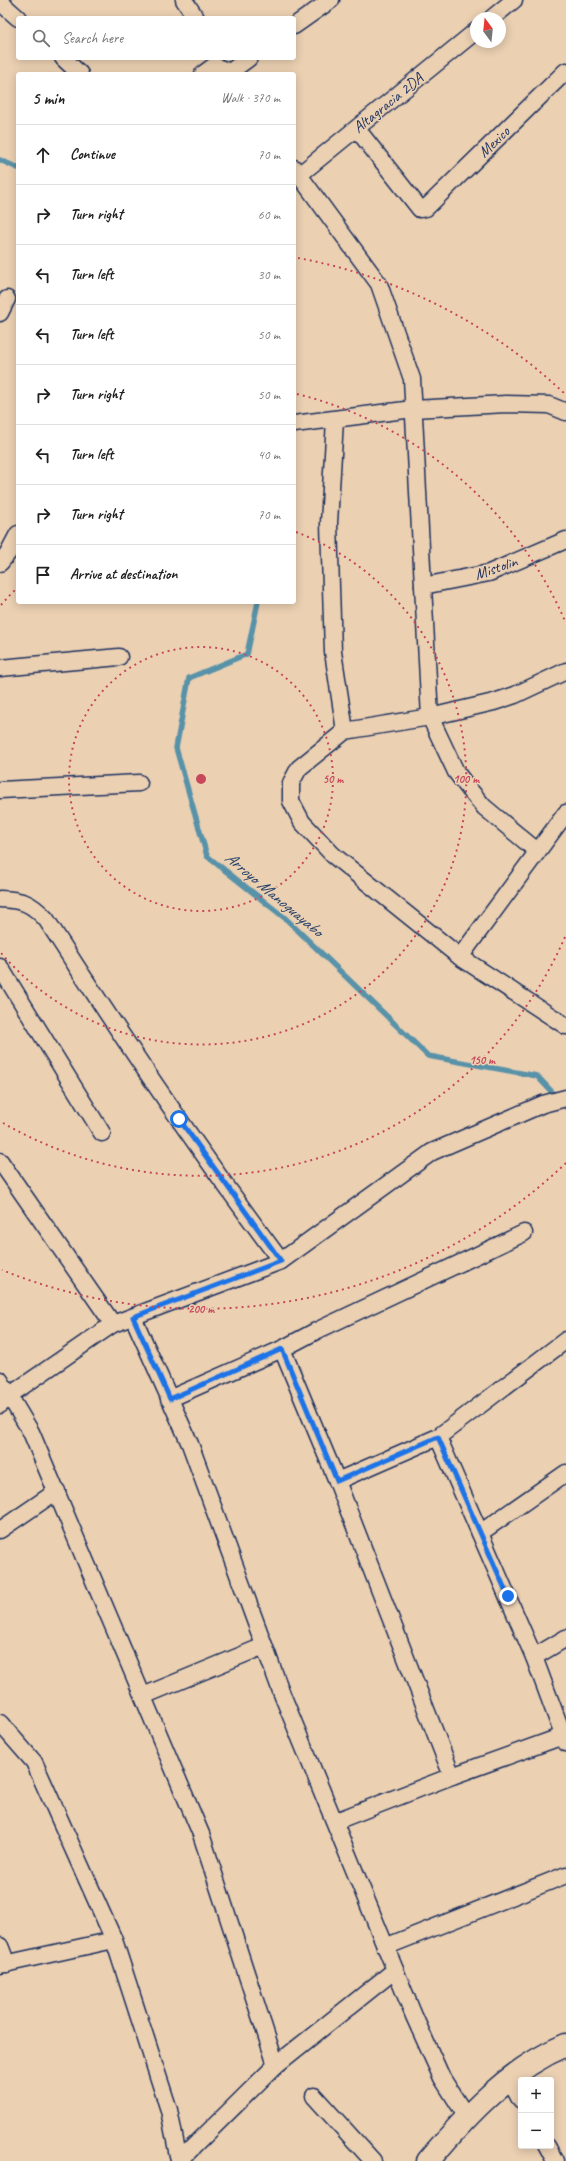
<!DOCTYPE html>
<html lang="en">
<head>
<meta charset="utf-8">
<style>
  body { margin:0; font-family:Caveat,sans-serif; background:#f6f6f6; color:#222 }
  .controls { position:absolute; right:12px; bottom:12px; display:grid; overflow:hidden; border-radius:4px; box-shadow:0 2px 10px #0003 }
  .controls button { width:36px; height:36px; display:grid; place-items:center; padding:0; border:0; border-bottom:1px solid #e0e0e0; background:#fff; color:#222; font:20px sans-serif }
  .compass { position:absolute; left:470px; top:12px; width:36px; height:36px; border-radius:50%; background:#fff; box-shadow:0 2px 10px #0003; rotate:345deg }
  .stop { position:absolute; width:12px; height:12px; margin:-9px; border:3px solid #1a73e8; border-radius:50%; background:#fff }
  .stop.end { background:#1a73e8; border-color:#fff; box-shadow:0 1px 4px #0008 }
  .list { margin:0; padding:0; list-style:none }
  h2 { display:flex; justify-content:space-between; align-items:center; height:52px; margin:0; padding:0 16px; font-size:17px }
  h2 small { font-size:13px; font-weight:400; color:#767676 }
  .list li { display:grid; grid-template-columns:26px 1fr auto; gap:12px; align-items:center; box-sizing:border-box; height:60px; padding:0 16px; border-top:1px solid #e0e0e0 }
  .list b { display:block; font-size:15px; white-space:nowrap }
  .list em { font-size:13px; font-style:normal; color:#767676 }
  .icon { flex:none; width:22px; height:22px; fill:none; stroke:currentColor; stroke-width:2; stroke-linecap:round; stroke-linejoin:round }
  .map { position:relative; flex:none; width:566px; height:2161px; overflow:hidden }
  .search { position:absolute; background:#fff; box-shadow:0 2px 10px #0003; left:16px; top:16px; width:280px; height:44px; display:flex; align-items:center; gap:10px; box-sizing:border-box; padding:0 14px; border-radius:4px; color:#767676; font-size:15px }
  .panel { position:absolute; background:#fff; box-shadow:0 2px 10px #0003; left:16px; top:72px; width:280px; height:532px; border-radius:4px }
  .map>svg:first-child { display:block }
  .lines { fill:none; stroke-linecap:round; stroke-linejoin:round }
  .stream { stroke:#5992a9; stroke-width:5.5 }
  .minor-casing { stroke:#1b2f5e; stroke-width:19 }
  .secondary-casing { stroke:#1b2f5e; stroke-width:25 }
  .minor { stroke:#ebd0b2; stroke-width:16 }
  .secondary { stroke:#ebd0b2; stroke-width:22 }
  .route { stroke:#1a73e8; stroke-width:5 }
  .ring { fill:none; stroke:#c8485b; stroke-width:2; stroke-dasharray:2 4 }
  .labels { text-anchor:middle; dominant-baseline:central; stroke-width:3; stroke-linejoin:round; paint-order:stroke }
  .street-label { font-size:16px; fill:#1b2f5e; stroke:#ebd0b2 }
  .water-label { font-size:17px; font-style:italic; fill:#25406a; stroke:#ebd0b2 }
  .centre { fill:#c8485b; stroke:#ebd0b2; stroke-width:2 }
  .ring-label { font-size:12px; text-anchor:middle; font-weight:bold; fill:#c8485b; stroke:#ebd0b2; stroke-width:3; stroke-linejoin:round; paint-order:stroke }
</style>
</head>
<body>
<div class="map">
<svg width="566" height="2161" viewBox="0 0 566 2161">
  <rect width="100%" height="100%" fill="#ebd0b2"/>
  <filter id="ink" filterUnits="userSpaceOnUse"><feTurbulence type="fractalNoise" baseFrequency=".025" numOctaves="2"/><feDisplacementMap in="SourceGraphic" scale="8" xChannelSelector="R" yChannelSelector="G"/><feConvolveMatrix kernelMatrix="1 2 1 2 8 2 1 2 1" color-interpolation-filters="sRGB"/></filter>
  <g filter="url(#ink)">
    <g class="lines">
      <g class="stream">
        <path d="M0,160L18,168"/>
        <path d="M258,602L247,654L189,678L176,748L207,856L285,918L428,1056L537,1076L566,1107"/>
      </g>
      <defs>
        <g id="minor">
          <path d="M184,0L196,18"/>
          <path d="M0,2L18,18"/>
          <path d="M492,18L514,0"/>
          <path d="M294,26L331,0"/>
          <path d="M63,58L80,74"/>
          <path d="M203,74L214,66L230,72L249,58"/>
          <path d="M357,129L420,209L426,208L566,71"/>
          <path d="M294,168L379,284L412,379L430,717L456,772L469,789L484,807L537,851"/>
          <path d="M299,175L476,31"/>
          <path d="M0,313L7,299"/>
          <path d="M335,420L329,523L333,652L345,731"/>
          <path d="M294,424L413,409L506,404L549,405L566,412"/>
          <path d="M0,563L8,553L18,534"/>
          <path d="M423,586L489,573L566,540"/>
          <path d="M0,668L119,657"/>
          <path d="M566,671L515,695L494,702L430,717L345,731L299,768L291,783V801L302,822L333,855L460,957L566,1026"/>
          <path d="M0,790L139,783"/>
          <path d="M0,899C22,900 30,902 46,919C120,1035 198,1150 281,1261"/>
          <path d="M460,957L566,813"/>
          <path d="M0,967L102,1133"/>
          <path d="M0,1161L113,1324"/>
          <path d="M133,1317L190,1444L282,1694L414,2016L442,2078L466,2116"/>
          <path d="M282,1349L337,1481L452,1776"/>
          <path d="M0,1380L31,1432L201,1834L276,2065"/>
          <path d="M169,1399L282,1349L316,1331L524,1233"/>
          <path d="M0,1405L10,1395L113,1324L281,1261L432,1152L543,1104L566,1098"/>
          <path d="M438,1437L534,1657L566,1743"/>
          <path d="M337,1481L438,1437L566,1340"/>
          <path d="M0,1530L57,1491"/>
          <path d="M480,1533L566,1473"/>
          <path d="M534,1657L566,1638"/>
          <path d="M143,1696L264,1646"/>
          <path d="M0,1723L34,1762L114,1940L169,2110L179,2161"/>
          <path d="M336,1821L452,1776L563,1736"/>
          <path d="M0,1946L7,1964"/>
          <path d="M385,1947L566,1875"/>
          <path d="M0,1965L114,1940"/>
          <path d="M509,2078L521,2100"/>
          <path d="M314,2096L373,2161"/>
          <path d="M547,2146L555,2161"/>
          <path d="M179,2161L276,2065L395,1970"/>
        </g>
        <path id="secondary" d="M428,2161C467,2115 509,2069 566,2045"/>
      </defs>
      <use href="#minor" class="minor-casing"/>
      <use href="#secondary" class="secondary-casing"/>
      <use href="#minor" class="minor"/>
      <use href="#secondary" class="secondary"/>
    </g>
  </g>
  <g class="lines" filter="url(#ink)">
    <path class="route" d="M179,1119L281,1261L133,1317L170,1399L282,1349L337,1481L438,1437L508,1596"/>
  </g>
  <g class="ring">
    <circle cx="201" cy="779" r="132"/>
    <path d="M1 605A265 265 0 0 1 17 588M296 532A265 265 0 1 1 1 953"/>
    <path d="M565 937A397 397 0 0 1 3 1123M297 394A397 397 0 0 1 565 621"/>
    <path d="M566 1163A530 530 0 0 1 2 1270M298 258A530 530 0 0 1 566 395"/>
  </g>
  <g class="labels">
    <g class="street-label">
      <text transform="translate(388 103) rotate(-39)">Altagracia 2DA</text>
      <text transform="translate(494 142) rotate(-44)">Mexico</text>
      <text transform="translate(496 568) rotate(-19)">Mistolin</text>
    </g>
    <g class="water-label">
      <text transform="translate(274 894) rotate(40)">Arroyo Manoguayabo</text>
    </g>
  </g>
  <circle cx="201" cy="779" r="6" class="centre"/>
  <g class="ring-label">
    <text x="333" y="783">50 m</text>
    <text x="466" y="783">100 m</text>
    <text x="482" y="1064">150 m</text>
    <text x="201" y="1313">200 m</text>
  </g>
</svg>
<div class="controls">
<button>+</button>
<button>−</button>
</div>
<svg class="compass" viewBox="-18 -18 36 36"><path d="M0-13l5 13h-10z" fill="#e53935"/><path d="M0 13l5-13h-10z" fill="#767676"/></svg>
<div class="stop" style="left:179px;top:1119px"></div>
<div class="stop end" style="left:508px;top:1596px"></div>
<div class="search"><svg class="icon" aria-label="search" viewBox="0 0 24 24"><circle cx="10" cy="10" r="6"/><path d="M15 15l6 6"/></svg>Search here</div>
<section class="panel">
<h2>5 min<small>Walk · 370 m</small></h2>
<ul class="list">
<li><svg class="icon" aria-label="ahead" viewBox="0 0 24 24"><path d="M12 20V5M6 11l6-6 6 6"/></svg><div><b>Continue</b></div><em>70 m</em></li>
<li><svg class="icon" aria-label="right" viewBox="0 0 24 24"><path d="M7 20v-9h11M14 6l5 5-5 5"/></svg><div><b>Turn right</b></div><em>60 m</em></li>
<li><svg class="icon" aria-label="left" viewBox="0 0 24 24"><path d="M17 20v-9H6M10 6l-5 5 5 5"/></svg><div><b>Turn left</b></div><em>30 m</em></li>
<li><svg class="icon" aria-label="left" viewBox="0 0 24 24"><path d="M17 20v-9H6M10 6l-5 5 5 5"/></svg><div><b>Turn left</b></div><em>50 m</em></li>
<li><svg class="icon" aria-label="right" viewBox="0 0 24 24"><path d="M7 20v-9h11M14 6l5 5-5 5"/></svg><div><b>Turn right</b></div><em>50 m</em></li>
<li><svg class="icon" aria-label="left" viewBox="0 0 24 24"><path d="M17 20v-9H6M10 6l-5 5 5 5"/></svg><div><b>Turn left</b></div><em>40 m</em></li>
<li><svg class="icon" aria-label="right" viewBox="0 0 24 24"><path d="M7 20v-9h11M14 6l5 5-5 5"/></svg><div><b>Turn right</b></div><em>70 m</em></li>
<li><svg class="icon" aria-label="arrive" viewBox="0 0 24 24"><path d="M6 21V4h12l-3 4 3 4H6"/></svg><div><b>Arrive at destination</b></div></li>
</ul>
</section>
</div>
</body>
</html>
